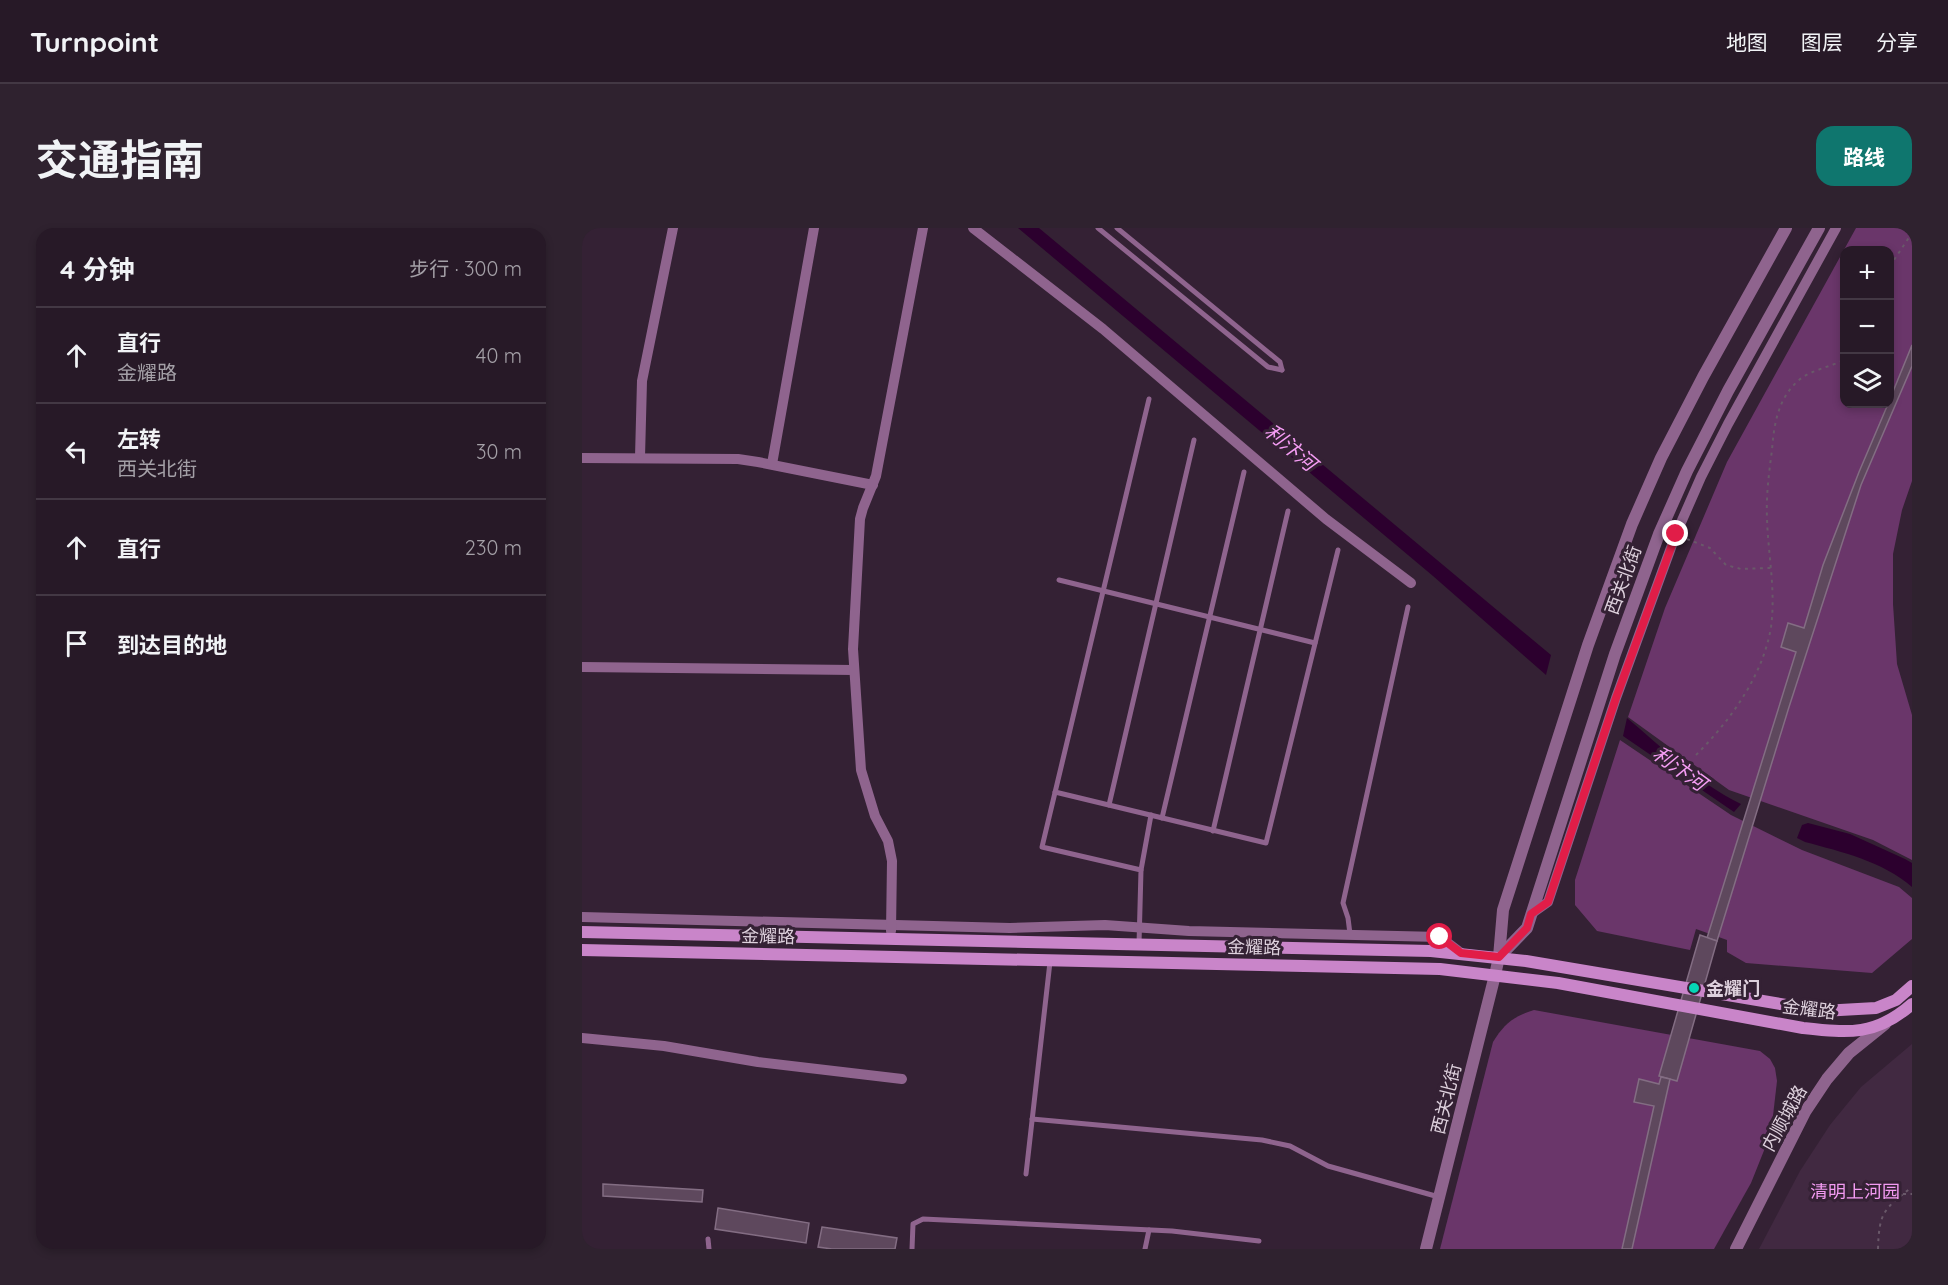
<!DOCTYPE html>
<html lang="zh">
<head>
<meta charset="utf-8">
<style>
  body { margin:0; font-family:Quicksand,"Noto Sans SC",sans-serif; background:#2f222f; color:#f1f3f6 }
  .controls { position:absolute; right:18px; top:18px; display:grid; overflow:hidden; border-radius:12px; box-shadow:0 3px 9px #0003 }
  .controls button { width:54px; height:54px; display:grid; place-items:center; padding:0; border:0; border-bottom:2px solid #433844; background:#271927; color:#f1f3f6; font:30px sans-serif }
  .stop { position:absolute; width:18px; height:18px; margin:-14px; border:4px solid #e11d48; border-radius:50%; background:#fff }
  .stop.end { background:#e11d48; border-color:#fff; box-shadow:0 2px 6px #0008 }
  .list { margin:0; padding:0; list-style:none }
  h2 { display:flex; justify-content:space-between; align-items:center; height:78px; margin:0; padding:0 24px; font-size:26px }
  h2 small { font-size:20px; font-weight:400; color:#a4a0a7 }
  .list li { display:grid; grid-template-columns:39px 1fr auto; gap:18px; align-items:center; box-sizing:border-box; height:96px; padding:0 24px; border-top:2px solid #433844 }
  .list b { display:block; font-size:22px; white-space:nowrap }
  .list p { margin:0; font-size:20px; white-space:nowrap; color:#a4a0a7 }
  .list em { font-size:20px; font-style:normal; color:#a4a0a7 }
  .icon { flex:none; width:33px; height:33px; fill:none; stroke:currentColor; stroke-width:2; stroke-linecap:round; stroke-linejoin:round }
  .map { position:relative; flex:none; width:1330px; height:1021px; overflow:hidden; border-radius:18px }
  header { display:flex; align-items:center; gap:36px; box-sizing:border-box; height:84px; padding:0 30px; background:#271927; border-bottom:2px solid #433844 }
  header strong { font-size:28px }
  nav { display:flex; gap:33px; margin-inline-start:auto; font-size:21px }
  .intro { display:flex; align-items:center; justify-content:space-between; box-sizing:border-box; height:144px; padding:0 36px }
  h1 { margin:0; font-size:42px }
  .button { padding:15px 27px; border-radius:18px; background:#0f766e; color:#fff; font-size:21px; font-weight:700 }
  main { display:flex; gap:36px; padding:0 36px }
  aside { flex:1; background:#271927; border-radius:18px; box-shadow:0 3px 9px #0003 }
  .map>svg:first-child { display:block }
  .built { fill:#412941 }
  .green { fill:#6a366a; fill-rule:evenodd }
  .water { fill:#2c002e }
  .building { fill:#5e485d; stroke:#836d83; stroke-width:1.5 }
  .lines { fill:none; stroke-linecap:round; stroke-linejoin:round }
  .path { stroke:#695869; stroke-width:2; stroke-dasharray:3 4.5; stroke-linecap:butt }
  .service { stroke:#8f648e; stroke-width:5 }
  .minor { stroke:#8f648e; stroke-width:10 }
  .tertiary { stroke:#8f648e; stroke-width:12 }
  .secondary { stroke:#c985c9; stroke-width:12 }
  .route { stroke:#e11d48; stroke-width:8 }
  .poi-dot { fill:#06d5b6; stroke:#342134; stroke-width:2 }
  .labels { text-anchor:middle; dominant-baseline:central; stroke-width:6; stroke-linejoin:round; paint-order:stroke }
  .street-label { font-size:18px; fill:#ded1dd; stroke:#342134 }
  .poi-label { font-size:18px; font-weight:bold; fill:#ded1dd; stroke:#342134; text-anchor:start }
  .park-label { font-size:18px; fill:#f39bf2; stroke:#342134 }
  .water-label { font-size:20px; font-style:italic; fill:#f59df4; stroke:#342134 }
</style>
</head>
<body>
<header>
<strong>Turnpoint</strong>
<nav><a>地图</a><a>图层</a><a>分享</a></nav>
</header>
<div class="intro"><h1>交通指南</h1><a class="button">路线</a></div>
<main>
<aside>
<h2>4 分钟<small>步行 · 300 m</small></h2>
<ul class="list">
<li><svg class="icon" aria-label="ahead" viewBox="0 0 24 24"><path d="M12 20V5M6 11l6-6 6 6"/></svg><div><b>直行</b><p>金耀路</p></div><em>40 m</em></li>
<li><svg class="icon" aria-label="left" viewBox="0 0 24 24"><path d="M17 20v-9H6M10 6l-5 5 5 5"/></svg><div><b>左转</b><p>西关北街</p></div><em>30 m</em></li>
<li><svg class="icon" aria-label="ahead" viewBox="0 0 24 24"><path d="M12 20V5M6 11l6-6 6 6"/></svg><div><b>直行</b></div><em>230 m</em></li>
<li><svg class="icon" aria-label="arrive" viewBox="0 0 24 24"><path d="M6 21V4h12l-3 4 3 4H6"/></svg><div><b>到达目的地</b></div></li>
</ul>
</aside>
<div class="map">
<svg width="1330" height="1021" viewBox="0 0 1330 1021">
  <rect width="100%" height="100%" fill="#342134"/>
  <path class="built" d="M1330,816V1021H1177L1218,943L1248,897L1279,859Z"/>
  <g class="green">
    <path d="M1274,0H1330V253L1320,282L1311,326V376L1315,436L1330,487V632L1291,612L1147,562L1046,489L1083,380L1145,234ZM1262,22H1308V176H1262Z"/>
    <path d="M1038,512L1149,587L1220,622L1317,659L1330,670V711L1290,745L1164,735L1145,724V712L1114,701L1108,722L1015,703L993,677V652Z"/>
    <path d="M952,782L1178,823L1188,831L1193,840L1195,853L1189,905L1169,955L1132,1021H858L911,814C922,796 932,788 952,782Z"/>
  </g>
  <g class="water">
    <path d="M436,0H457L969,427L964,447L851,348Z"/>
    <path d="M1045,490C1081,520 1117,556 1159,576L1152,584L1041,508Z"/>
    <path d="M1226,595L1268,606L1323,631L1330,635V659C1300,633 1260,624 1223,614L1215,610L1220,597Z"/>
  </g>
  <g class="building">
    <path d="M1330,117V138L1279,257L1207,479L1135,713L1125,710L1214,424L1199,419L1206,395L1222,400L1241,337L1277,244L1306,176H1308V171Z"/>
    <path d="M1118,707L1135,713L1095,853L1077,848Z"/>
    <path d="M1079,849L1088,851L1050,1021H1040L1072,878L1052,874L1057,851L1077,856Z"/>
    <path d="M21,956L121,962L120,974L21,968Z"/>
    <path d="M136,980L227,995L224,1015L133,1001Z"/>
    <path d="M240,999L315,1010L313,1021H250L236,1019Z"/>
  </g>
  <g class="lines">
    <g class="path">
      <path d="M1308,38L1330,5"/>
      <path d="M1105,311L1128,320L1144,337L1159,341L1189,340"/>
      <path d="M1114,527C1148,493 1181,448 1189,399C1194,362 1186,327 1185,290C1184,267 1187,245 1190,222C1192,196 1196,170 1217,152C1229,142 1248,139 1262,132"/>
      <path d="M1321,966H1330"/>
      <path d="M1296,1021C1297,984 1302,981 1330,959"/>
    </g>
    <g class="service">
      <path d="M516,0L686,139L700,142"/>
      <path d="M535,0L698,134L700,142"/>
      <path d="M477,352L733,415"/>
      <path d="M473,564L684,615L756,322"/>
      <path d="M527,577L612,212"/>
      <path d="M580,590L662,244"/>
      <path d="M631,603L706,283"/>
      <path d="M559,642L569,587"/>
      <path d="M768,706L766,690L761,675L826,379"/>
      <path d="M557,716L559,642L460,619L567,171"/>
      <path d="M450,891L680,912L708,918L746,938L857,969"/>
      <path d="M444,946L468,734"/>
      <path d="M126,1011L127,1021"/>
      <path d="M330,1021L331,996L341,991L590,1003L677,1013"/>
      <path d="M563,1021L567,1002"/>
    </g>
    <g class="minor">
      <path d="M391,0L521,101L744,291L829,355"/>
      <path d="M58,229L60,153L91,0"/>
      <path d="M0,230L156,231L176,234L291,257"/>
      <path d="M190,236L232,0"/>
      <path d="M0,439L272,442"/>
      <path d="M949,686L966,674L1034,470L1094,306L1119,249L1146,196L1254,0"/>
      <path d="M0,689L428,700L523,697L607,703L858,709L879,725"/>
      <path d="M309,703L310,633L306,613L293,588L279,542L271,421L278,291L281,280L294,248L341,0"/>
      <path d="M0,810L82,818L176,834L320,851"/>
    </g>
    <g class="tertiary">
      <path d="M917,729L945,700L1033,426L1077,306L1105,243L1146,163L1237,0"/>
      <path d="M844,1021L913,747L917,729L921,682L1006,417L1050,296L1079,230L1121,149L1204,0"/>
      <path d="M1154,1021L1223,884L1245,851L1267,825L1303,796"/>
    </g>
    <g class="secondary">
      <path d="M0,704L849,723L944,733L1240,783L1294,780L1314,772L1330,758"/>
      <path d="M0,722L858,741L976,755L1221,800C1267,805 1294,808 1330,776"/>
    </g>
  </g>
  <g class="lines">
    <path class="route" d="M858,709L879,725L917,729L945,700L949,686L966,674L1034,470L1094,306"/>
  </g>
  <circle class="poi-dot" cx="1112" cy="760" r="6"/>
  <g class="labels">
    <g class="street-label">
      <text transform="translate(1041 352) rotate(-70)">西关北街</text>
      <text transform="translate(186 708) rotate(1)">金耀路</text>
      <text transform="translate(672 719) rotate(1)">金耀路</text>
      <text transform="translate(1227 781) rotate(7)">金耀路</text>
      <text transform="translate(864 871) rotate(-76)">西关北街</text>
      <text transform="translate(1202 890) rotate(-61)">内顺城路</text>
    </g>
    <g class="poi-label">
      <text x="1124" y="760">金耀门</text>
    </g>
    <g class="park-label">
      <text x="1273" y="963">清明上河园</text>
    </g>
    <g class="water-label">
      <text transform="translate(709 219) rotate(40)">利汴河</text>
      <text transform="translate(1098 540) rotate(36)">利汴河</text>
    </g>
  </g>
</svg>
<div class="controls">
<button>+</button>
<button>−</button>
<button><svg class="icon" aria-label="layers" viewBox="0 0 24 24"><path d="M12 4l9 5-9 5-9-5zM3 14l9 5 9-5"/></svg></button>
</div>
<div class="stop" style="left:858px;top:709px"></div>
<div class="stop end" style="left:1094px;top:306px"></div>
</div>
</main>
</body>
</html>
